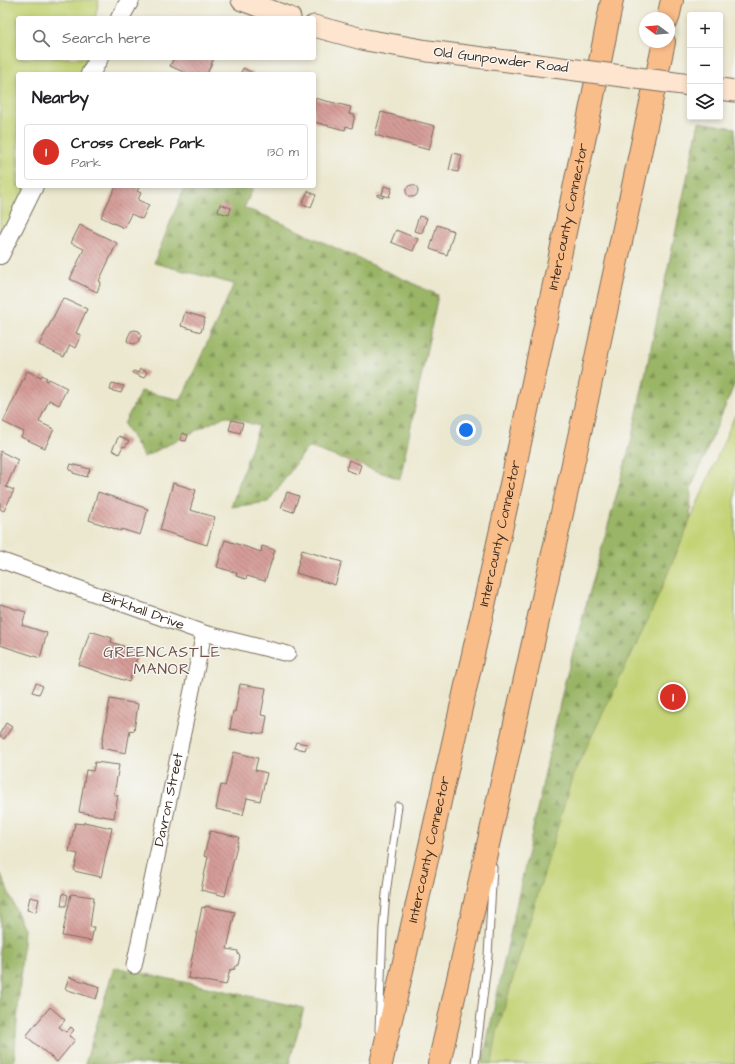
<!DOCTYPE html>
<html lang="en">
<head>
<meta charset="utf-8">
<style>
  body { margin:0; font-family:"Architects Daughter",sans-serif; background:#f6f6f6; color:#202124 }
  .controls { position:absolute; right:12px; top:12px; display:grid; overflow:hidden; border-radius:4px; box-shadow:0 2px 6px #0003 }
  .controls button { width:36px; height:36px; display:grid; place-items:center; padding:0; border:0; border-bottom:1px solid #e0e0e0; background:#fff; color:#202124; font:20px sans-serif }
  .compass { position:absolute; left:639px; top:12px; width:36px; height:36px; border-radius:50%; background:#fff; box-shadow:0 2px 6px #0003; rotate:286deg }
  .you { position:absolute; left:466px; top:430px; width:14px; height:14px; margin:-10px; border:3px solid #fff; border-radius:50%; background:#1a73e8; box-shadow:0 0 0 6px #1a73e833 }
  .badge { display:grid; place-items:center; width:26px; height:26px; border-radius:50%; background:#d93025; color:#fff; font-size:13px; font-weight:700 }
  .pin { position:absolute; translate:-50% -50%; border:2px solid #fff; box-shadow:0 1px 4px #0006 }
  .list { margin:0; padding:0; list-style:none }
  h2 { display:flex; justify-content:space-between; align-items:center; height:52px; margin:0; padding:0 16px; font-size:17px }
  h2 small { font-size:13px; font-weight:400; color:#757577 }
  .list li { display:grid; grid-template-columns:26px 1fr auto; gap:12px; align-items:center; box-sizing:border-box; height:56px; margin:0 8px 8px; padding:0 8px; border:1px solid #e0e0e0; border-radius:4px }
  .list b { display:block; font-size:15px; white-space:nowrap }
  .list p { margin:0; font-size:13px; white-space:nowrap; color:#757577 }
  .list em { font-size:13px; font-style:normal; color:#757577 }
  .icon { flex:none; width:22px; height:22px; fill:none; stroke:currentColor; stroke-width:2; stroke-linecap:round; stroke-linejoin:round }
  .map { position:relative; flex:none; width:735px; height:1064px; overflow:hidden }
  .search { position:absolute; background:#fff; box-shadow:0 2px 6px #0003; left:16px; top:16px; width:300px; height:44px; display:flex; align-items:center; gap:10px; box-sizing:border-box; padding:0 14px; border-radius:4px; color:#757577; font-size:15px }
  .panel { position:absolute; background:#fff; box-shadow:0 2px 6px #0003; left:16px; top:72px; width:300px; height:116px; border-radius:4px }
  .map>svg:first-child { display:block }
  .forest { fill:url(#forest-firs); stroke:#6a7042 }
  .green { fill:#c3d375; stroke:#7f7e4a }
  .building { fill:url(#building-back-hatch) }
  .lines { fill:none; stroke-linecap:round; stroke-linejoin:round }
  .service-casing { stroke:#796c5c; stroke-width:9 }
  .minor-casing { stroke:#796c5c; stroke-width:17 }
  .tertiary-casing { stroke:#796c5c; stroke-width:20 }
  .secondary-casing { stroke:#796c5c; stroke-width:23 }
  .motorway-casing { stroke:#796c5c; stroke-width:24 }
  .service { stroke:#fff; stroke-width:7 }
  .minor { stroke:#fff; stroke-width:15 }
  .tertiary { stroke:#fff; stroke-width:18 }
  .secondary { stroke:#fde5d0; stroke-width:21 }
  .motorway { stroke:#f9bd89; stroke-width:22 }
  .secondary-bridge-casing { stroke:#796c5c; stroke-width:23; stroke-linecap:butt }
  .secondary-bridge { stroke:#fde5d0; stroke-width:21 }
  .labels { text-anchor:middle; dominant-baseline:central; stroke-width:3; stroke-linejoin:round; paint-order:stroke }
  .street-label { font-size:14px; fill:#3b2a1e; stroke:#f6f6f2 }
  .neighbourhood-label { font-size:15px; letter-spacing:1px; fill:#715248; stroke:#f6f6f2 }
</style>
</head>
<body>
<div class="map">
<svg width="735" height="1064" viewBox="0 0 735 1064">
  <defs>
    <pattern id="forest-firs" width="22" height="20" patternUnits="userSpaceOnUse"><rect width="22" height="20" fill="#9ab566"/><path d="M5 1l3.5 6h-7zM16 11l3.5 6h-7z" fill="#7f9353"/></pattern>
    <pattern id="building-back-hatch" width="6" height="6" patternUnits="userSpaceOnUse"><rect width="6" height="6" fill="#d59c97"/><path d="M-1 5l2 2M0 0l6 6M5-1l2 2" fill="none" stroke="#ae7f7b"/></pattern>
  </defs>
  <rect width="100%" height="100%" fill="#f6f6f2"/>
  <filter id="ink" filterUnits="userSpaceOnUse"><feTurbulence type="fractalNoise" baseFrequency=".025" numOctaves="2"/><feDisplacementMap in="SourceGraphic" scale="8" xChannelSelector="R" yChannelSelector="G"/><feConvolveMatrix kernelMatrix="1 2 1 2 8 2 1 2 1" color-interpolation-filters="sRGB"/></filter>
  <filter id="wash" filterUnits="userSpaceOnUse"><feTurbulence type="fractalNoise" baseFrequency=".012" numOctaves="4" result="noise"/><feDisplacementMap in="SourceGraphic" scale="16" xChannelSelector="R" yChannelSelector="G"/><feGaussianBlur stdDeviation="0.9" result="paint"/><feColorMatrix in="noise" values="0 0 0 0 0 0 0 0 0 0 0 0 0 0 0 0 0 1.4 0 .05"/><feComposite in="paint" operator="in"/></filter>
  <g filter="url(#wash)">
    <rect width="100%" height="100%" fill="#ece8d0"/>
    <g class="forest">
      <path d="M699,122L735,128V383L691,488L689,567L735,1064H482L564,685L630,446Z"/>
      <path d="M185,186L204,189L207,186H254L244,208L268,217L438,295L400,479L308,447L268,502L231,507L259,426L225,416L144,457L124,424L141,391L181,400L234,284L154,263Z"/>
      <path d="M0,874H1L24,929L14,1064H0Z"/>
      <path d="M114,967L304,1008L289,1064H85Z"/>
    </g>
    <g class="green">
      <path d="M0,0H99L95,18H18V58H86L83,74H18V186H34L0,255Z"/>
      <path d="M735,415V1064H492L497,1033L573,775L648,620Z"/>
    </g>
    <g id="blocks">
      <g class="building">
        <path d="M174,58H214L207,74H188L170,66Z"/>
        <path d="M243,68L255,74H240Z"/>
        <path d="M314,98L351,107L349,114L355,115L352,128L346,126L345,130L314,122Z"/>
        <path d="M381,112L435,126L429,150L375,135Z"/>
        <path d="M453,153L462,155L458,172L449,170Z"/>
        <circle cx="412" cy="191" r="6"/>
        <path d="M116,186H140L137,191L141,193L138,200L149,205L142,219L131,214L124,228L101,217Z"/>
        <path d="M384,186L392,188L389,197L383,195V198L377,196V194L382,195Z"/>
        <path d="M308,191L316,195L311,207L302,204Z"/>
        <path d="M220,204L231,208L229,215L218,212Z"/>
        <path d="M419,216L427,218L422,233L414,231Z"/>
        <path d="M80,225L117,243L99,281L101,282L97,292L70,279L84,249L71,243Z"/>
        <path d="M437,225L454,231L447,255L430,249Z"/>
        <path d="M396,230L418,239L413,251L391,242Z"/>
        <path d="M63,298L87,309L76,333L81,335L75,348L70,345L64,357L39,345Z"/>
        <path d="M185,312L205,318L201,332L181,326Z"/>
        <path d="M135,330L139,331L141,336L138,342L134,344L130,343L127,341L128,337L131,331Z"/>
        <path d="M140,369L147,372L144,378L132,373L133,371L138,373Z"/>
        <path d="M27,371L41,377L42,375L47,378L46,380L48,381L49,379L67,388L59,405L49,400L39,422L54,429L45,448L21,437L24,432L3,422Z"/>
        <path d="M112,383L124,386L121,393L110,390Z"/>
        <path d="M232,420L243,423L240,433L229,430Z"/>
        <path d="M182,433L188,435L186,441L180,440Z"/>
        <path d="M119,436L129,441L125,447L123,446L119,454L112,450Z"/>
        <path d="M0,451L18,460L6,487L14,490L4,511L0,509Z"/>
        <path d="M349,460L361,465L358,474L346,470Z"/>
        <path d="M71,464L90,469L87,477L73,473V471L69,470Z"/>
        <path d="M173,483L196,490L190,510L215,517L207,545L160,530Z"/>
        <path d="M98,492L148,509L140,535L121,529V531L89,520Z"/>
        <path d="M287,492L299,496L293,512L281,508Z"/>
        <path d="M225,540L261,552L262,546L275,550L265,581L247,576L246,579L236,576L237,573L217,567Z"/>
        <path d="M302,550L342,562L335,585L296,573Z"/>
        <path d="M0,604L26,612L22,625L47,633L40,658L0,645Z"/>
        <path d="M90,631L112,638L111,642L139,652L129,682L79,665Z"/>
        <path d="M36,683L43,686L39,694L32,692Z"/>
        <path d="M240,684L266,688L261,715L267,716L264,734L230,729L233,711L235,712Z"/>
        <path d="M110,699L138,704L134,731L130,730L126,753L101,748Z"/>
        <path d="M6,723L12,727L4,739L0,736V733Z"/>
        <path d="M296,742L307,744L305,750L294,748Z"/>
        <path d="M234,752L258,758L255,770L267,773L260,801L247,798L243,815L216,809L221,785L225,786Z"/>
        <path d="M95,762L119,765L114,795H118L114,818L79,812L86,770L93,771Z"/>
        <path d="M84,822L112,828L101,877L74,871L78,854L69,852L75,823L84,824Z"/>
        <path d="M210,831L239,837L225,896L201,890L208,857L204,856Z"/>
        <path d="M63,893L68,895L66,906H61Z"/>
        <path d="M71,894L94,897L90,927H94L91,941L62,936Z"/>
        <path d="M30,897L39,899L36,912L27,910Z"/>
        <path d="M205,906L235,912L227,949L238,951V954L240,956L238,965L235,967V969L230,970L226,985L188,978L202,907L205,908Z"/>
        <path d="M69,977L100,987L96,999L65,989Z"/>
        <path d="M50,1007L65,1020L59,1027L66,1032L71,1027L74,1030L69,1036L75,1040L57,1062L26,1036Z"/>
      </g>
    </g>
  </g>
  <g filter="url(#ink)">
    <use href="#blocks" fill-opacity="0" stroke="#796c5c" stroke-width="1"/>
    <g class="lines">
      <defs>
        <g id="service">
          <path d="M379,1030L383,928L386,894L398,806"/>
          <path d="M475,1064L488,956L493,867"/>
        </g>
        <g id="minor">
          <path id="s1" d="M0,560L204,633L288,654"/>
          <path id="s2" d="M134,966L204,633"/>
        </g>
        <g id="tertiary">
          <path d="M120,18L130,0"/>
          <path d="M90,74L99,58"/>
          <path d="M0,255L34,186"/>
        </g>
        <g id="secondary">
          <path d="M242,0L290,18"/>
          <path d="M314,26L366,40L428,51L531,64"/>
          <path d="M720,89L735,91"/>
        </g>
        <g id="motorway">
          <path d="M668,18L672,0"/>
          <path id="s3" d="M381,1064C423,877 465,690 507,503C543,336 580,168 612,0"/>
          <path d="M439,1064L579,437L664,42"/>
        </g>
      </defs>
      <use href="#service" class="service-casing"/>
      <use href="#minor" class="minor-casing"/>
      <use href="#tertiary" class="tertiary-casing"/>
      <use href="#secondary" class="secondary-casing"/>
      <use href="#motorway" class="motorway-casing"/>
      <use href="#service" class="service"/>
      <use href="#minor" class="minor"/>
      <use href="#tertiary" class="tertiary"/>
      <use href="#secondary" class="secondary"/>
      <use href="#motorway" class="motorway"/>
      <defs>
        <path id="secondary-bridge" d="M531,64L690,85"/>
      </defs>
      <use href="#secondary-bridge" class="secondary-bridge-casing"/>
      <use href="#secondary-bridge" class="secondary-bridge"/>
    </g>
  </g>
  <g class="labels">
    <g class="street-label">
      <text transform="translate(501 60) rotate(7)">Old Gunpowder Road</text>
      <text stroke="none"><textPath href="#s3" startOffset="868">Intercounty Connector</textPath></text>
      <text stroke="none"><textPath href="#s3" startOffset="544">Intercounty Connector</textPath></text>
      <text stroke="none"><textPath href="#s1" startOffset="152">Birkhall Drive</textPath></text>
      <text stroke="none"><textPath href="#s2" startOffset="170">Davron Street</textPath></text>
      <text stroke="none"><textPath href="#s3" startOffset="220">Intercounty Connector</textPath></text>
    </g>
    <g class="neighbourhood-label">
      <text x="162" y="652">GREENCASTLE<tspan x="162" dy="17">MANOR</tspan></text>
    </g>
  </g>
</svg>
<div class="controls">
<button>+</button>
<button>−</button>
<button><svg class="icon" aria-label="layers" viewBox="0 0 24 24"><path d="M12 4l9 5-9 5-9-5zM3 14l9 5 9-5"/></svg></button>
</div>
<svg class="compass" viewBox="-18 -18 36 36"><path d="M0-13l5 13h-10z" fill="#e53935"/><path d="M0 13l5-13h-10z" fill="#757577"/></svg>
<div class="you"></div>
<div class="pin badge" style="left:673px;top:697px">1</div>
<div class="search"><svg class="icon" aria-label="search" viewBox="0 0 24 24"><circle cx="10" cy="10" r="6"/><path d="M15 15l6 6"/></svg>Search here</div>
<section class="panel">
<h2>Nearby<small></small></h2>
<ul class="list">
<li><span class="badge">1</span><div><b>Cross Creek Park</b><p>Park</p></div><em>130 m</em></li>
</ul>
</section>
</div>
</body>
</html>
